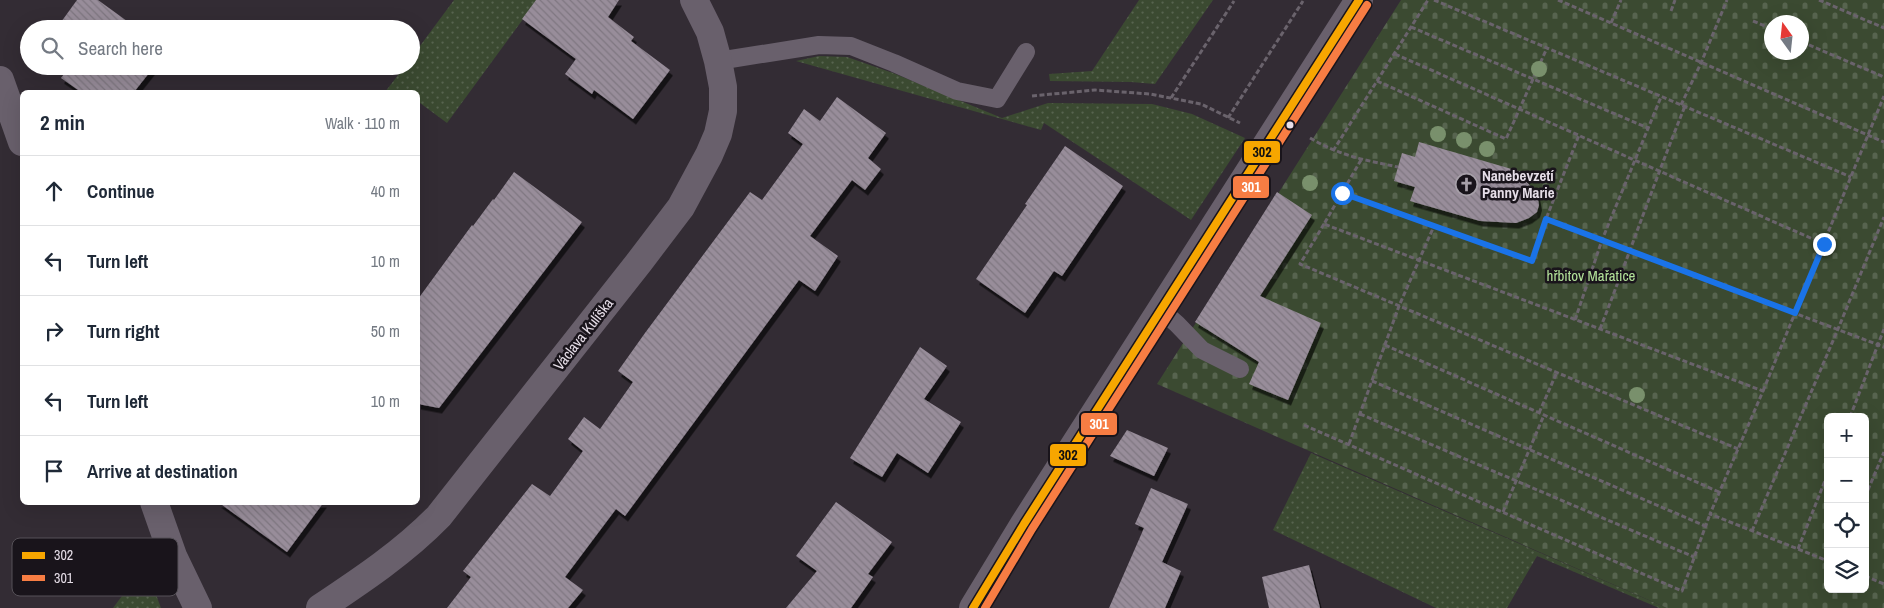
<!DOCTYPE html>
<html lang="en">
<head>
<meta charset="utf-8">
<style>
  body { margin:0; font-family:"Archivo Narrow",sans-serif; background:#f2f2f3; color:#1f2937 }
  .controls { position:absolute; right:15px; bottom:15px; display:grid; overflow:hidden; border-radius:8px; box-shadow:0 5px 20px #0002 }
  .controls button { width:45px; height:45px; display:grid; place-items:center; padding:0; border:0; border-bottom:1px solid #e0e1e3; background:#fff; color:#1f2937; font:25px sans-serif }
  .compass { position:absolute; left:1764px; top:15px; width:45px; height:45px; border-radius:50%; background:#fff; box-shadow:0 5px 20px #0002; rotate:345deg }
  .stop { position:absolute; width:15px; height:15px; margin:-11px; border:4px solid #1a73e8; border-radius:50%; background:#fff }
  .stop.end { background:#1a73e8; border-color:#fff; box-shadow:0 1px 5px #0008 }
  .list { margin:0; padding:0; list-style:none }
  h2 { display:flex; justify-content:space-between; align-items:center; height:65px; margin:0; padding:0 20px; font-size:21px }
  h2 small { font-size:16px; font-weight:400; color:#747a83 }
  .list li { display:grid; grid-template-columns:32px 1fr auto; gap:15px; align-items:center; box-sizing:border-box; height:70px; padding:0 20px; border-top:1px solid #e0e1e3 }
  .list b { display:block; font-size:19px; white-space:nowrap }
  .list em { font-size:16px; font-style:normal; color:#747a83 }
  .icon { flex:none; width:28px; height:28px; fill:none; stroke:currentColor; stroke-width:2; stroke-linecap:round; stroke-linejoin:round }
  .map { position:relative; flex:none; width:1884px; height:608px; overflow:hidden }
  .search { position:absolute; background:#fff; box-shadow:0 5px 20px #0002; left:20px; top:20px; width:400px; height:55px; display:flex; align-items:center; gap:12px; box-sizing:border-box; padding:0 18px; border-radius:28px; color:#747a83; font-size:19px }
  .panel { position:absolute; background:#fff; box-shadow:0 5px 20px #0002; left:20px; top:90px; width:400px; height:415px; border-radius:8px }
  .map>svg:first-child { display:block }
  .grass { fill:url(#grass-dots) }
  .cemetery { fill:url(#cemetery-stones); fill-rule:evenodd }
  .building { fill:url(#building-back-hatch); filter:url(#shadow) }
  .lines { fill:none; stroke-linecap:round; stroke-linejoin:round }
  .path { stroke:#6a636c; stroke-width:3; stroke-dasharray:5 2.5; stroke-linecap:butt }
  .lane { stroke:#69606c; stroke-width:18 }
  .street { stroke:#69606c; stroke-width:28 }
  .bus-1-casing { stroke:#19141b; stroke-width:11 }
  .bus-2-casing { stroke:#19141b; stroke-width:11 }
  .bus-1 { stroke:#f7a600; stroke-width:8 }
  .bus-2 { stroke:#f77d43; stroke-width:8 }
  .tree { fill:#79906c }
  .route { stroke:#1a73e8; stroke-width:6 }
  .bus-dot { fill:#e6dee8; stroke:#19141b; stroke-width:2 }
  .labels { text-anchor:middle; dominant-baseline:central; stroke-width:5; stroke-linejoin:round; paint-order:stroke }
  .poi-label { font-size:15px; font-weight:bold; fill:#e6dee8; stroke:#19141b; text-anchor:start }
  .park-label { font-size:15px; fill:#b3e299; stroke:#19141b }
  .street-label { font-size:15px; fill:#e6dee8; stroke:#19141b }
  .key { fill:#19141b; stroke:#565158; stroke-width:1 }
  .key-label { font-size:14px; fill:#e6dee8 }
  .line-badge { stroke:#19141b; stroke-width:2 }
  .badge-label { font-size:14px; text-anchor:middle; font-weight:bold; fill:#fff }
  .pale-badge-label { font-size:14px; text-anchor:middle; font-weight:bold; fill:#111 }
</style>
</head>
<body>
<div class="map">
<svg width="1884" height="608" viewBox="0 0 1884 608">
  <defs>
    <pattern id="grass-dots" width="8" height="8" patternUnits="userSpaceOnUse" patternTransform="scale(1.25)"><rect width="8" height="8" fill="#3b4a31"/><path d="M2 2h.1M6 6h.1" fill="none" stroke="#57644f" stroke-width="1.8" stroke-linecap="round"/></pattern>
    <pattern id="cemetery-stones" width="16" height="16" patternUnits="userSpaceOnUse" patternTransform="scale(1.25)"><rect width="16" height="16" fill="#3b4a31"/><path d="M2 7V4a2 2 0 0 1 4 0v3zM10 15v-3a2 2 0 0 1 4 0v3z" fill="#57644f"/></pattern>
    <pattern id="building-back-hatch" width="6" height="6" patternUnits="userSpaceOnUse" patternTransform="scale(1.25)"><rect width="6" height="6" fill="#988d9a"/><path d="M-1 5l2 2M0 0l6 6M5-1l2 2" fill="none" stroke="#7f7781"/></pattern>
    <filter id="shadow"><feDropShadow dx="3" dy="5.5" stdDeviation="0" flood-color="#0009"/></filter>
  </defs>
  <rect width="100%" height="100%" fill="#332c34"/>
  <g class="grass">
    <path d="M454,0H537L447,123L420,103L418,105V92H385L405,66H411V58Z"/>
    <path d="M1139,0H1213L1155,84L1131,82L1050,81L1049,74L1092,71Z"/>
    <path d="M819,56L847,57L893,73L1002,118L1048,103L1152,104L1192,114L1245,138L1191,220L1044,123L1041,130L796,61Z"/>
    <path d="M1311,453L1667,608H1659L1537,556L1507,608H1436L1273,530Z"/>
    <path d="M145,565L161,608H113Z"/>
  </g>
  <path class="cemetery" d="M1401,0H1884V608H1667L1157,384ZM1772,22H1802V52H1772ZM1828,417H1865V589H1828Z"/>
  <g class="building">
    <path d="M77,0H98L138,29H56Z"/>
    <path d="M536,0H619L608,17L634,37L631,41L670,70L633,119L594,90L592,94L565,74L576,59L522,19Z"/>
    <path d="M70,66H151L153,68L134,92H81L61,78Z"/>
    <path d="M837,97L886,133L868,158L881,169L865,190L852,180L810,236L838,256L815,291L799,280L625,516L616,509L565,577L583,590L568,608H447L471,577L463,571L532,484L550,496L583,451L568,439L584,417L600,429L633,382L618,371L645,333L750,192L762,200L803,144L788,133L804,109L820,121Z"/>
    <path d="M1419,142L1529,174L1526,181L1537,194L1539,205L1537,212L1529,218L1516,223L1480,221L1410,201L1415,187L1394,181L1402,153L1415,157Z"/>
    <path d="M1065,146L1123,186L1062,276L1054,271L1025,313L976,279L1027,205L1025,204Z"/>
    <path d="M514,172L582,222L439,408L418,404V299L472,225L473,226L493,199L494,200Z"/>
    <path d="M1277,192L1312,215L1260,296L1321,323L1288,400L1249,384L1259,362L1195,322Z"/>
    <path d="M920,347L947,366L924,399L961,422L928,473L897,453L882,477L850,458Z"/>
    <path d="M1127,430L1168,448L1154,476L1110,456Z"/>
    <path d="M1151,488L1188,504L1162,562L1181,571L1165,608H1109L1144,528L1135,524Z"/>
    <path d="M218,502H324L287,552Z"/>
    <path d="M836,502L892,542L868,574L873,577L851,608H786L817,571L796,556Z"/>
    <path d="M1309,565L1320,608H1269L1262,577Z"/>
  </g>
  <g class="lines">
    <g class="path">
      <path d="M1434,0L1851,177"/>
      <path d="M1558,0L1884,142"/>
      <path d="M1819,0L1884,28"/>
      <path d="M1671,11L1675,0"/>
      <path d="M1753,21L1772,29"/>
      <path d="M1611,23L1621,0"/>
      <path d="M1411,27L1648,128"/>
      <path d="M1802,42L1884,77"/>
      <path d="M1395,54L1824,244"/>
      <path d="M1377,81L1506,139L1547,48"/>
      <path d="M1032,96L1095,90L1150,94L1201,104L1240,123"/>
      <path d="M1171,98L1234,1"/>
      <path d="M1681,105L1701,63L1727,0"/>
      <path d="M1228,118L1303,1"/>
      <path d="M1310,138C1341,156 1364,160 1398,167"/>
      <path d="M1333,151L1428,0"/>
      <path d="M1361,160L1324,224L1763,391L1710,514L1828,561"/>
      <path d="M1342,193L1532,261L1546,219L1579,135"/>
      <path d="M1546,219L1884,347"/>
      <path d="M1324,224L1300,264L1738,449"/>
      <path d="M1575,320L1602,240L1661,97"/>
      <path d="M1600,329C1629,255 1655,180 1685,106"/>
      <path d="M1385,345L1719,492"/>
      <path d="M1372,381L1705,526"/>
      <path d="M1763,391L1884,96"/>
      <path d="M1539,413L1557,372"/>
      <path d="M1360,414L1694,557"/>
      <path d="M1850,417L1884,329"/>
      <path d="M1304,425L1682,591L1710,514"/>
      <path d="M1349,444L1399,306L1434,226"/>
      <path d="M1865,497L1884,452"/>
      <path d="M1503,512L1544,415"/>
      <path d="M1752,531L1838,329L1884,217"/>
      <path d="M1798,549L1828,473"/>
      <path d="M1865,576L1884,584"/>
    </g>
    <g class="lane">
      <path d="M718,61L819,45L851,46L894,63L957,91L997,99L1026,52"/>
      <path d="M1161,310L1177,324L1202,350L1240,369"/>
    </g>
    <g class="street">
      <path d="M0,80L22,142"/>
      <path d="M154,502L173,556L198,608"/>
      <path d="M320,608C362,580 404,552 439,516L640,261L681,207L709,155L718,134L723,111V87L718,61L710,32L694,0"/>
      <path d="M973,608L1024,524L1359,0"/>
    </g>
    <defs>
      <path id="bus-1" d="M973,608L1024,524L1359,0"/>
      <path id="bus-2" d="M985,608L1032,529L1367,5"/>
    </defs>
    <use href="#bus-1" class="bus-1-casing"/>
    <use href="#bus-2" class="bus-2-casing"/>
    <use href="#bus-1" class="bus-1"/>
    <use href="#bus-2" class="bus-2"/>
  </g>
  <g class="tree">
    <circle cx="1539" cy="69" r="8"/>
    <circle cx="1438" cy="134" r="8"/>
    <circle cx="1464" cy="140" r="8"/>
    <circle cx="1487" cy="149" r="8"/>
    <circle cx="1310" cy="183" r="8"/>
    <circle cx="1637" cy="395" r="8"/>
  </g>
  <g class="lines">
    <path class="route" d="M1342,193L1532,261L1546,219L1795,313L1824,244"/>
  </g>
  <defs>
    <symbol id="church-ring" viewBox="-11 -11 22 22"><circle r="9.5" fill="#19141b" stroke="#a7a0a9" stroke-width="1.5"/><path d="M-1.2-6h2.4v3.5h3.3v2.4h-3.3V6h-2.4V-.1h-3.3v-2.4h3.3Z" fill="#a7a0a9"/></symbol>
  </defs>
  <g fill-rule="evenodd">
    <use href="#church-ring" x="1454" y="172" width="25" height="25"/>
  </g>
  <circle class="bus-dot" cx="1290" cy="125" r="4.5"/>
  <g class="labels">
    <g class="poi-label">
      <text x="1482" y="175">Nanebevzetí<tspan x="1482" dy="17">Panny Marie</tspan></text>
    </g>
    <g class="park-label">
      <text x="1591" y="275">hřbitov Mařatice</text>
    </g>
    <g class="street-label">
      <text transform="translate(583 334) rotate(-52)">Václava Kulíška</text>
    </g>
  </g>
  <rect x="12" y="538" width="166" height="58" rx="8" class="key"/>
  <rect x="22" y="552" width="23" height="7" fill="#f7a600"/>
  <rect x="22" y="575" width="23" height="6" fill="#f77d43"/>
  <g class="key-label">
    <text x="54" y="560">302</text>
    <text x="54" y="583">301</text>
  </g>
  <g class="line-badge">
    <rect x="1243" y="140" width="38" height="24" rx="5" fill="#f7a600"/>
    <rect x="1232" y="175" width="38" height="24" rx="5" fill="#f77d43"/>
    <rect x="1080" y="412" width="38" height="24" rx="5" fill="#f77d43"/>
    <rect x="1049" y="443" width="38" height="24" rx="5" fill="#f7a600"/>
  </g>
  <g class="badge-label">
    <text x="1251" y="192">301</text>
    <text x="1099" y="429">301</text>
  </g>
  <g class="pale-badge-label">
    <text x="1262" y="157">302</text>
    <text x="1068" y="460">302</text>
  </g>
</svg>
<div class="controls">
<button>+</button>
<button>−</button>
<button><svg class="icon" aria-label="locate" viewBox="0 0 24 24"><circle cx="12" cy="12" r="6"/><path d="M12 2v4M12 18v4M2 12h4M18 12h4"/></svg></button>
<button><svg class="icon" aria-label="layers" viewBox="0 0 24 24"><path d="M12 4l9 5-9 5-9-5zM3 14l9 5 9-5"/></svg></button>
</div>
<svg class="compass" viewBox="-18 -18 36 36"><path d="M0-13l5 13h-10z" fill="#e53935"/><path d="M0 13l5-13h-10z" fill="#747a83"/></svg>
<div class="stop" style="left:1342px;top:193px"></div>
<div class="stop end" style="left:1824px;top:244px"></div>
<div class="search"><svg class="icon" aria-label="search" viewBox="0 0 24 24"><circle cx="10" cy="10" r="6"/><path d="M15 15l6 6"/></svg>Search here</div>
<section class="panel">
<h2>2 min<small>Walk · 110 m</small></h2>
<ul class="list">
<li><svg class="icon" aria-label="ahead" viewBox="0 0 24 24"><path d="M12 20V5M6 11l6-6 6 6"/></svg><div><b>Continue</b></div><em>40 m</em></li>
<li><svg class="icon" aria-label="left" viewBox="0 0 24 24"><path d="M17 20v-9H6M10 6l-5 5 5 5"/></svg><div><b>Turn left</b></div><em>10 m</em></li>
<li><svg class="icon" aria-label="right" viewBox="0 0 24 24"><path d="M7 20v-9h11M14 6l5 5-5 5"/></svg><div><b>Turn right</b></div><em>50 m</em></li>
<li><svg class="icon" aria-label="left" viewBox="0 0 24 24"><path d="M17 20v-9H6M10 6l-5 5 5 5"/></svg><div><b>Turn left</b></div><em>10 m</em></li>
<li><svg class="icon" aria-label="arrive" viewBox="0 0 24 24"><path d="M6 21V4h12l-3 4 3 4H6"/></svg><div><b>Arrive at destination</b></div></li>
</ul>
</section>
</div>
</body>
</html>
